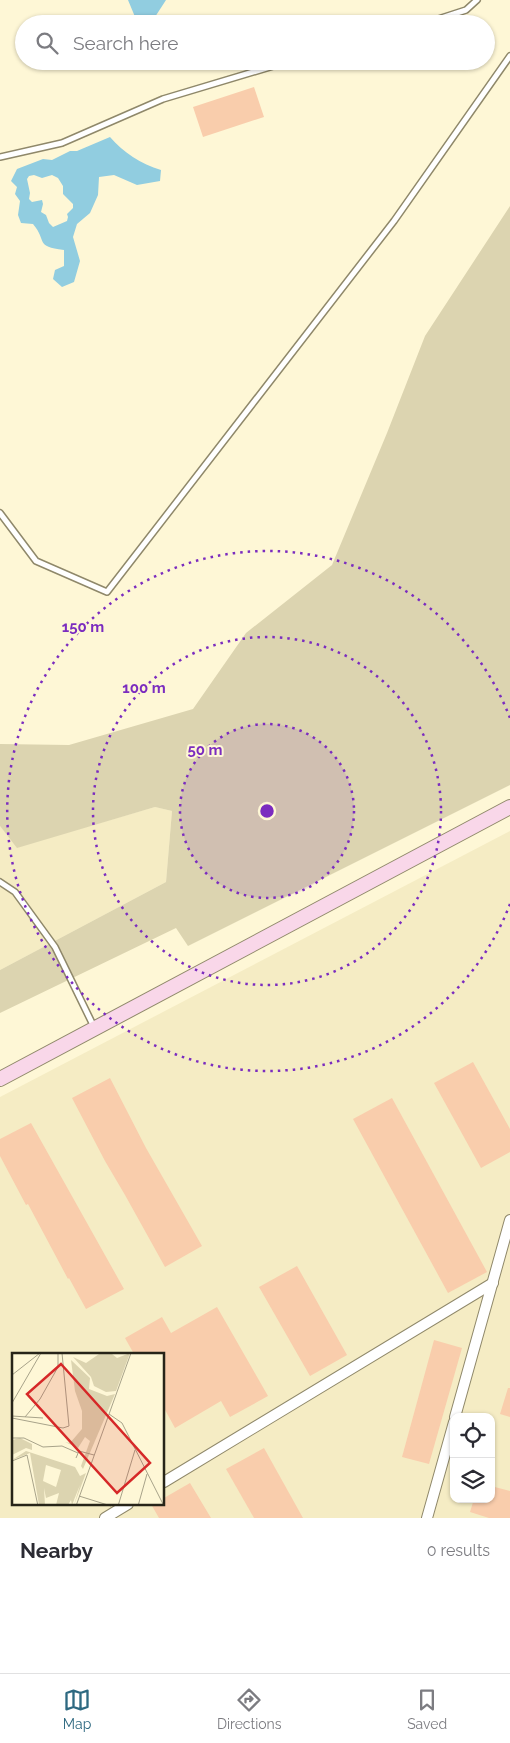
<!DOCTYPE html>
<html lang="en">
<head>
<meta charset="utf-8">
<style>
  body { margin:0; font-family:Raleway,sans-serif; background:#f7f7f7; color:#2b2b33 }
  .controls { position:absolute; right:15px; bottom:15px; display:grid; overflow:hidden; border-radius:10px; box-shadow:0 1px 4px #0004 }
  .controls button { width:45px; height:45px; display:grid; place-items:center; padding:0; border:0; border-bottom:1px solid #e1e1e2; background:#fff; color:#2b2b33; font:25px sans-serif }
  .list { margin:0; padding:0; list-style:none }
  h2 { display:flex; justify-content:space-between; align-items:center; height:65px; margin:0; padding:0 20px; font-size:21px }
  h2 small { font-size:16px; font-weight:400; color:#7c7c81 }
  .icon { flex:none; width:28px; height:28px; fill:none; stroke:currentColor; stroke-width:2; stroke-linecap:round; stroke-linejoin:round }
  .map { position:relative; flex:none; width:510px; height:1518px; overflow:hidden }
  .search { position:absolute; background:#fff; box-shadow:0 1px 4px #0004; left:15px; right:15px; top:15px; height:55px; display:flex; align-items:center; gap:12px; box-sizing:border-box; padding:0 18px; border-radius:28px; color:#7c7c81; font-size:19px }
  .sheet { height:155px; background:#fff }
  nav { display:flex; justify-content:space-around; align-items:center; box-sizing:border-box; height:70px; border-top:1px solid #e1e1e2; background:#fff; font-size:14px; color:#7c7c81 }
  nav a { display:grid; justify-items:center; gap:2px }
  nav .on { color:#2e6981 }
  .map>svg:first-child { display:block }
  .built { fill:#f5ecc4; fill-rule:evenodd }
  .green { fill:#dcd4b0 }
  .water { fill:#91cde0; fill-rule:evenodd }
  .building { fill:#f9cdac }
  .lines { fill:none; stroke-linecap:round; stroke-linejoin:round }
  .service-casing { stroke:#8f886a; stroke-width:8 }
  .minor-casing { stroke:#8f886a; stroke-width:12 }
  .secondary-casing { stroke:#8f886a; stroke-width:16 }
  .service { stroke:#fff; stroke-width:5 }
  .minor { stroke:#fff; stroke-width:10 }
  .secondary { stroke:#f9d7e9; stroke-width:14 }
  .ring { fill:none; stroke:#7b2cbf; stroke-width:2.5; stroke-dasharray:2.5 5 }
  .inset-road { fill:none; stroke:#a8a38a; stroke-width:1 }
  .view { fill:#d62828; fill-opacity:0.15; stroke:#d62828; stroke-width:2.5 }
  .inset-edge { fill:none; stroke:#272418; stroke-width:2.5 }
  .centre { fill:#7b2cbf; stroke:#fef7d6; stroke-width:2.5 }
  .ring-label { font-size:15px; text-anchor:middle; font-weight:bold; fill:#7b2cbf; stroke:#fef7d6; stroke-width:4; stroke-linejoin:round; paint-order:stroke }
</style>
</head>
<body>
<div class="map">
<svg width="510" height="1518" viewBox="0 0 510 1518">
  <rect width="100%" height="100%" fill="#fef7d6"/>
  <g class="built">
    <path d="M155,807L172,811L166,882L0,970V826L17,847Z"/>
    <path d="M510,831V1518H0V1097ZM14,1354H164V1504H14ZM454,1417H491V1499H454Z"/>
  </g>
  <path class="green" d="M510,206V785L188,946L176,928L0,1013V970L166,882L172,811L155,807L17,848L0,826V744L69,745L193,709L246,633L332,565L387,433L425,336Z"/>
  <g class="water">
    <path d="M128,0H166L155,17L154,24H138Z"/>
    <path d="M110,137C123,152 141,164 161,170L160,181L137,185L114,175L99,177L98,195L90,213L77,224L73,237L80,261L74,282L62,287L53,279L55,270L64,266V250C34,246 48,242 33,224L21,223L18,215L20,201L15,194L17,187L11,181L17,169L43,159L52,160L70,151H77ZM34,175L42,178L52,175L58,178L63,186V194L73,204V208L67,214L68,217L67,221L53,227L49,223L46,215L41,212L43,204L42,200L32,202L29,199L30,193L27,179L29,176Z"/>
  </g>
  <g class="building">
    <path d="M254,87L264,117L203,137L193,107Z"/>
    <path d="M473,1062L510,1129V1152L481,1168L434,1083Z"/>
    <path d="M110,1078L146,1148L202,1246L165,1267L125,1195L105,1161L72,1098Z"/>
    <path d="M392,1098L487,1272L448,1293L353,1119Z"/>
    <path d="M31,1123L124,1289L86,1309L69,1278L68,1279L28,1204L26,1205L0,1156V1139Z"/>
    <path d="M297,1266L347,1355L310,1376L259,1287Z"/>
    <path d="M217,1307L268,1396L230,1417L221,1401L175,1428L164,1408V1354H134L125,1338L162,1317L171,1333Z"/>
    <path d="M434,1340L462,1348L429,1464L402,1457Z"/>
    <path d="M508,1388H510V1417L500,1414Z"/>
    <path d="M264,1448L303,1518H254L226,1469Z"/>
    <path d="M190,1483L211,1518H159L151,1504H164V1498Z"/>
    <path d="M491,1486L510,1491V1518H489L470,1512L474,1499H491Z"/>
  </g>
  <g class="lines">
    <defs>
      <g id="service">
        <path d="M423,24L466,10L477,0"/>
        <path d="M0,157L62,143L163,99L290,61"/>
        <path d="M0,513L36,561L107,592L394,221L510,56"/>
        <path d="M0,882L15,892L55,947L94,1027"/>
      </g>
      <g id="minor">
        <path d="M455,1417L510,1220"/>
        <path d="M164,1482L493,1283"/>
        <path d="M105,1518L128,1504"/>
        <path d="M427,1518L454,1422"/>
      </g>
      <path id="secondary" d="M0,1079L510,807"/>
    </defs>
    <use href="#service" class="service-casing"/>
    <use href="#minor" class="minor-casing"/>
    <use href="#secondary" class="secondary-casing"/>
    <use href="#service" class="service"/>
    <use href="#minor" class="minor"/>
    <use href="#secondary" class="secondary"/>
  </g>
  <circle cx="267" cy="811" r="87" fill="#7b2cbf" fill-opacity=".12"/>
  <g class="ring">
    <circle cx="267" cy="811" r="87"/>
    <circle cx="267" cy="811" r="174"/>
    <path d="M510 904A260 260 0 1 1 510 718"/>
  </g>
  <g transform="translate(12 1353)">
    <rect width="152" height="152" fill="#fef7d6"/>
    <path d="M118,0L104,38L94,39L82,33L79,24L61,4L74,10L87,1H100L105,5ZM59,7L78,25L77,36L95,43L103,41L71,116L69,113L78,88L73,84L66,95L53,89L58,90L70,76V58L63,38ZM8,85L20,91V97L14,95L0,102V87ZM14,98L63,114L68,123L74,120L62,152L68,132L60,152L59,147L56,152H44L47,140L34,145L32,135L33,152H27L18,100L0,107ZM34,112L49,117L44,134L31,128Z" fill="#dcd4b0" fill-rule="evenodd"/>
    <path class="inset-road" d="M0,22L28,0M0,50L29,0M97,61L110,70L152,153M0,63L31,65M13,64L28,46L46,14V0M0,65L51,75L57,73L50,0M0,85H12L31,94L50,93L66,100M64,105L67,98L82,102M0,108L15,102L26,153M67,143L99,153M64,153L119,0M106,153L123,97M126,153L135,121"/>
    <path class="view" d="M49,11L138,110L105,140L15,41Z"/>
    <rect width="152" height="152" class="inset-edge"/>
  </g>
  <circle cx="267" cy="811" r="8" class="centre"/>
  <g class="ring-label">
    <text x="83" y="632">150 m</text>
    <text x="144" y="693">100 m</text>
    <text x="205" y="755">50 m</text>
  </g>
</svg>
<div class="controls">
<button><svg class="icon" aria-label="locate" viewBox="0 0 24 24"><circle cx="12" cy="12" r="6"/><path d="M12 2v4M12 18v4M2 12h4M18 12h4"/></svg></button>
<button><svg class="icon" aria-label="layers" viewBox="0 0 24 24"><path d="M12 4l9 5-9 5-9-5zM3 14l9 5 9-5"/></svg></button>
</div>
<div class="search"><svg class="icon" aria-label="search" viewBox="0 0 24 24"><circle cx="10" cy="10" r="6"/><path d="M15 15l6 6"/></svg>Search here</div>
</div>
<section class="sheet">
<h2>Nearby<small>0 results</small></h2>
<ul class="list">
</ul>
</section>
<nav>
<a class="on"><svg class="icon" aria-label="map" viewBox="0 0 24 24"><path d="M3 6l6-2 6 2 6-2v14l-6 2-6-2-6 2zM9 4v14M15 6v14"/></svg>Map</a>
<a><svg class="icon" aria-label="directions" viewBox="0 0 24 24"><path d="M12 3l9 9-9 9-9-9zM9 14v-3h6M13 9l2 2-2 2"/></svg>Directions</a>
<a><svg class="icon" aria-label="saved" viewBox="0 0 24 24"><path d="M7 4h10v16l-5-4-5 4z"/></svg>Saved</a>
</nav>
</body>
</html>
